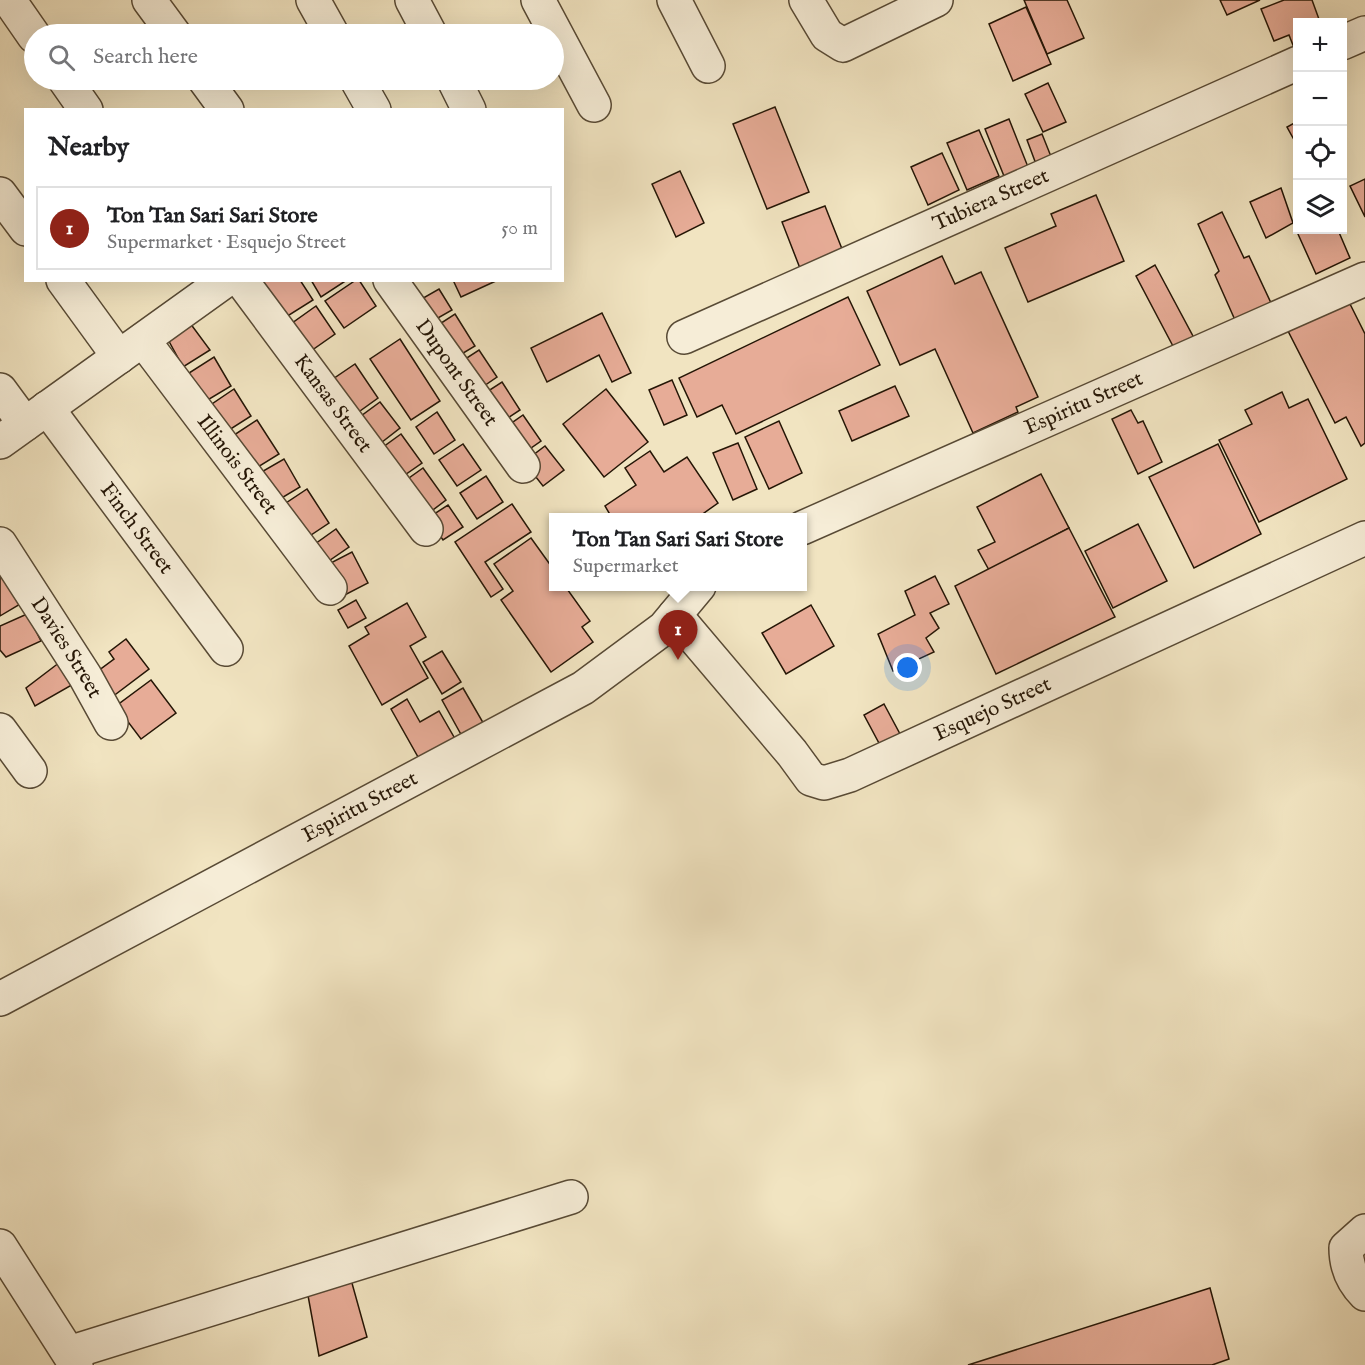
<!DOCTYPE html>
<html lang="en">
<head>
<meta charset="utf-8">
<style>
  body { margin:0; font-family:"IM FELL English",serif; background:#f2f2f2; color:#202124 }
  .controls { position:absolute; right:18px; top:18px; display:grid; overflow:hidden; border-radius:0px; box-shadow:0 6px 24px #0002 }
  .controls button { width:54px; height:54px; display:grid; place-items:center; padding:0; border:0; border-bottom:2px solid #e0e0e0; background:#fff; color:#202124; font:30px sans-serif }
  .you { position:absolute; left:908px; top:668px; width:21px; height:21px; margin:-15px; border:4px solid #fff; border-radius:50%; background:#1a73e8; box-shadow:0 0 0 9px #1a73e833 }
  .badge { display:grid; place-items:center; width:39px; height:39px; border-radius:50%; background:#8f2418; color:#fff; font-size:20px; font-weight:700 }
  .pin { position:absolute; translate:-50% -50px; filter:drop-shadow(0 2px 3px #0008) }
  .pin::after { content:''; position:absolute; top:32px; width:21px; height:18px; background:inherit; clip-path:polygon(0 0,100% 0,50% 100%) }
  .popup { position:absolute; left:549px; top:513px; width:258px; height:78px; box-sizing:border-box; display:grid; place-content:center; border-radius:0px; background:#fff; filter:drop-shadow(0 2px 4px #0005); font-size:20px; white-space:nowrap; color:#757577 }
  .popup b { font-size:22px; color:#202124 }
  .popup::after { content:''; position:absolute; left:50%; top:100%; margin-left:-12px; border:12px solid transparent; border-top-color:#fff }
  .list { margin:0; padding:0; list-style:none }
  h2 { display:flex; justify-content:space-between; align-items:center; height:78px; margin:0; padding:0 24px; font-size:26px }
  h2 small { font-size:20px; font-weight:400; color:#757577 }
  .list li { display:grid; grid-template-columns:39px 1fr auto; gap:18px; align-items:center; box-sizing:border-box; height:84px; margin:0 12px 12px; padding:0 12px; border:2px solid #e0e0e0; border-radius:0px }
  .list b { display:block; font-size:22px; white-space:nowrap }
  .list p { margin:0; font-size:20px; white-space:nowrap; color:#757577 }
  .list em { font-size:20px; font-style:normal; color:#757577 }
  .icon { flex:none; width:33px; height:33px; fill:none; stroke:currentColor; stroke-width:2; stroke-linecap:round; stroke-linejoin:round }
  .map { position:relative; flex:none; width:1365px; height:1365px; overflow:hidden }
  .search { position:absolute; background:#fff; box-shadow:0 6px 24px #0002; left:24px; top:24px; width:540px; height:66px; display:flex; align-items:center; gap:15px; box-sizing:border-box; padding:0 21px; border-radius:33px; color:#757577; font-size:22px }
  .panel { position:absolute; background:#fff; box-shadow:0 6px 24px #0002; left:24px; top:108px; width:540px; height:174px; border-radius:0px }
  .map>svg:first-child { display:block }
  .building { fill:#e7ac97; stroke:#251606; stroke-width:1.5 }
  .lines { fill:none; stroke-linecap:round; stroke-linejoin:round }
  .minor-casing { stroke:#584a35; stroke-width:36 }
  .minor { stroke:#f6edd7; stroke-width:33 }
  .labels { text-anchor:middle; dominant-baseline:central; stroke-width:5; stroke-linejoin:round; paint-order:stroke }
  .street-label { font-size:21px; fill:#251606; stroke:#f6edd7 }
</style>
</head>
<body>
<div class="map">
<svg width="1365" height="1365" viewBox="0 0 1365 1365">
  <rect width="100%" height="100%" fill="#f1e4c1"/>
  <filter id="stains"><feTurbulence type="fractalNoise" baseFrequency=".00333" numOctaves="4"/><feColorMatrix values="0 0 0 0 .2 0 0 0 0 .09 0 0 0 0 .02 0 0 0 .5 -.17"/></filter>
  <radialGradient id="worn" r=".72"><stop offset=".6" stop-color="#630" stop-opacity="0"/><stop offset="1" stop-color="#630" stop-opacity=".3"/></radialGradient>
  <g class="building">
    <path d="M1024,0H1067L1084,38L1047,54Z"/>
    <path d="M1220,0H1260L1227,15Z"/>
    <path d="M1284,0H1312L1320,22H1298V58L1289,35L1274,41L1261,9Z"/>
    <path d="M1026,7L1051,64L1013,81L989,24Z"/>
    <path d="M1048,83L1066,122L1043,132L1025,94Z"/>
    <path d="M775,107L809,192L767,209L733,124Z"/>
    <path d="M1009,119L1030,172L1006,181L985,129Z"/>
    <path d="M1298,121V147L1287,127Z"/>
    <path d="M979,130L999,176L967,190L947,143Z"/>
    <path d="M1042,134L1052,159L1036,164L1027,140Z"/>
    <path d="M942,153L959,190L928,205L911,167Z"/>
    <path d="M680,171L704,223L676,237L652,184Z"/>
    <path d="M1365,179V217L1350,186Z"/>
    <path d="M1281,188L1293,223L1266,238L1250,202Z"/>
    <path d="M1096,195L1124,261L1028,302L1005,248L1056,226L1051,214Z"/>
    <path d="M825,206L846,259L803,276L782,222Z"/>
    <path d="M1222,212L1244,258L1249,256L1271,303L1235,320L1215,275L1219,271L1198,224Z"/>
    <path d="M1298,221V230H1338L1350,258L1316,274L1293,223Z"/>
    <path d="M942,256L955,284L981,272L1038,397L1016,407L1018,412L973,433L935,349L900,365L867,291Z"/>
    <path d="M1155,265L1194,338L1174,348L1136,276Z"/>
    <path d="M262,280H300L313,300L286,317Z"/>
    <path d="M311,280H347L321,297Z"/>
    <path d="M356,280H359L376,306L344,328L325,301Z"/>
    <path d="M453,280H498L461,297Z"/>
    <path d="M439,289L452,310L431,322L418,301Z"/>
    <path d="M848,297L880,365L736,434L722,405L697,417L679,378Z"/>
    <path d="M1347,298L1365,334V443L1361,446L1346,417L1335,423L1287,329Z"/>
    <path d="M316,306L335,334L308,353L288,326Z"/>
    <path d="M602,313L631,373L612,382L599,355L547,382L531,348Z"/>
    <path d="M455,314L475,346L455,358L435,327Z"/>
    <path d="M187,319L210,350L183,367L165,334Z"/>
    <path d="M400,339L440,401L411,420L370,359Z"/>
    <path d="M479,350L497,377L478,390L459,363Z"/>
    <path d="M214,357L231,386L206,401L189,373Z"/>
    <path d="M355,364L378,398L353,416L330,381Z"/>
    <path d="M672,380L687,415L664,425L649,390Z"/>
    <path d="M502,382L520,410L500,423L482,395Z"/>
    <path d="M895,386L909,416L852,441L839,411Z"/>
    <path d="M234,389L251,416L226,432L209,406Z"/>
    <path d="M606,389L648,442L604,477L563,424Z"/>
    <path d="M1282,392L1289,408L1308,399L1347,479L1259,522L1219,440L1252,424L1245,410Z"/>
    <path d="M380,402L400,428L377,446L357,419Z"/>
    <path d="M1131,410L1138,423L1143,421L1162,462L1138,474L1112,419Z"/>
    <path d="M437,412L455,440L434,454L416,427Z"/>
    <path d="M523,415L541,441L521,455L503,429Z"/>
    <path d="M257,420L279,454L253,470L231,437Z"/>
    <path d="M779,421L802,473L769,489L745,437Z"/>
    <path d="M401,434L422,463L399,479L379,450Z"/>
    <path d="M738,443L757,489L733,500L713,453Z"/>
    <path d="M463,444L481,470L457,486L439,460Z"/>
    <path d="M1218,444L1261,534L1194,568L1149,477Z"/>
    <path d="M545,446L564,470L543,486L524,462Z"/>
    <path d="M650,451L664,472L687,457L718,503L697,518H612L605,506L636,485L625,468Z"/>
    <path d="M284,459L300,487L275,502L258,474Z"/>
    <path d="M423,468L446,500L425,516L402,483Z"/>
    <path d="M1041,474L1069,528L989,570L978,550L995,542L977,507Z"/>
    <path d="M486,476L503,502L477,519L460,493Z"/>
    <path d="M307,489L329,523L302,541L280,507Z"/>
    <path d="M512,504L531,532L485,562L503,589L491,597L455,542Z"/>
    <path d="M448,505L463,527L443,540L428,518Z"/>
    <path d="M1138,524L1167,581L1113,608L1085,551Z"/>
    <path d="M1069,528L1115,617L996,674L955,586Z"/>
    <path d="M336,529L349,547L320,567L308,549Z"/>
    <path d="M531,538L554,570V586H565L590,621L582,627L593,642L551,672L501,600L513,591L494,564Z"/>
    <path d="M352,552L368,583L337,599L321,568Z"/>
    <path d="M6,574L22,603L0,616V577Z"/>
    <path d="M935,576L949,604L930,613L939,628L926,638L934,652L893,671L878,634L915,615L905,591Z"/>
    <path d="M356,600L366,618L348,628L338,610Z"/>
    <path d="M407,603L426,637L410,646L428,678L382,705L349,646L369,634L365,627Z"/>
    <path d="M811,605L834,646L786,674L762,633Z"/>
    <path d="M27,614L41,641L6,657L0,650V626Z"/>
    <path d="M126,639L149,669L112,697L94,674L114,659L109,652Z"/>
    <path d="M442,651L461,682L442,694L423,662Z"/>
    <path d="M64,659L77,682L35,706L26,688Z"/>
    <path d="M151,680L176,713L141,739L116,706Z"/>
    <path d="M463,688L485,726L463,738L442,700Z"/>
    <path d="M407,699L420,722L439,711L458,744L422,764L391,709Z"/>
    <path d="M884,704L900,734L880,745L864,715Z"/>
    <path d="M350,1276L367,1337L319,1356L307,1290Z"/>
    <path d="M1210,1288L1229,1359L1212,1365H968Z"/>
  </g>
  <g class="lines">
    <defs>
      <g id="minor">
        <path d="M9,0L34,36"/>
        <path d="M149,0L174,34"/>
        <path d="M313,0L332,34"/>
        <path d="M412,0L430,34"/>
        <path d="M538,0L594,105"/>
        <path d="M674,0L708,66"/>
        <path d="M806,0L827,35L843,45L936,0"/>
        <path d="M1342,43L1365,33"/>
        <path d="M65,80L86,110"/>
        <path d="M205,80L227,110"/>
        <path d="M357,80L374,110"/>
        <path d="M454,80L469,110"/>
        <path d="M0,194L26,229"/>
        <path d="M63,280L119,357"/>
        <path id="s1" d="M241,280L426,529"/>
        <path id="s2" d="M390,280L523,466"/>
        <path id="s3" d="M684,337L1298,63"/>
        <path id="s4" d="M143,340L330,588"/>
        <path d="M0,390L25,424"/>
        <path id="s5" d="M47,408L226,649"/>
        <path d="M0,442L226,280"/>
        <path id="s6" d="M802,528L1365,279"/>
        <path id="s7" d="M0,544L85,676L111,723"/>
        <path id="s8" d="M675,615L792,753L811,779L824,783L850,775L1365,538"/>
        <path d="M0,730L30,771"/>
        <path id="s9" d="M0,999L583,688L664,628L699,586"/>
        <path d="M1365,1231L1346,1248C1346,1266 1352,1281 1365,1294"/>
        <path d="M0,1246L76,1365"/>
        <path d="M69,1353L571,1197"/>
      </g>
    </defs>
    <use href="#minor" class="minor-casing"/>
    <use href="#minor" class="minor"/>
  </g>
  <g class="labels">
    <g class="street-label">
      <text stroke="none"><textPath href="#s3" startOffset="336">Tubiera Street</textPath></text>
      <text stroke="none"><textPath href="#s2" startOffset="114">Dupont Street</textPath></text>
      <text stroke="none"><textPath href="#s6" startOffset="308">Espiritu Street</textPath></text>
      <text stroke="none"><textPath href="#s1" startOffset="154">Kansas Street</textPath></text>
      <text stroke="none"><textPath href="#s4" startOffset="156">Illinois Street</textPath></text>
      <text stroke="none"><textPath href="#s5" startOffset="150">Finch Street</textPath></text>
      <text stroke="none"><textPath href="#s7" startOffset="123">Davies Street</textPath></text>
      <text stroke="none"><textPath href="#s8" startOffset="411">Esquejo Street</textPath></text>
      <text stroke="none"><textPath href="#s9" startOffset="408">Espiritu Street</textPath></text>
    </g>
  </g>
  <rect width="100%" height="100%" filter="url(#stains)"/>
  <rect width="100%" height="100%" fill="url(#worn)"/>
</svg>
<div class="controls">
<button>+</button>
<button>−</button>
<button><svg class="icon" aria-label="locate" viewBox="0 0 24 24"><circle cx="12" cy="12" r="6"/><path d="M12 2v4M12 18v4M2 12h4M18 12h4"/></svg></button>
<button><svg class="icon" aria-label="layers" viewBox="0 0 24 24"><path d="M12 4l9 5-9 5-9-5zM3 14l9 5 9-5"/></svg></button>
</div>
<div class="you"></div>
<div class="pin badge" style="left:678px;top:660px">1</div>
<div class="popup"><b>Ton Tan Sari Sari Store</b>Supermarket</div>
<div class="search"><svg class="icon" aria-label="search" viewBox="0 0 24 24"><circle cx="10" cy="10" r="6"/><path d="M15 15l6 6"/></svg>Search here</div>
<section class="panel">
<h2>Nearby<small></small></h2>
<ul class="list">
<li><span class="badge">1</span><div><b>Ton Tan Sari Sari Store</b><p>Supermarket · Esquejo Street</p></div><em>50 m</em></li>
</ul>
</section>
</div>
</body>
</html>
